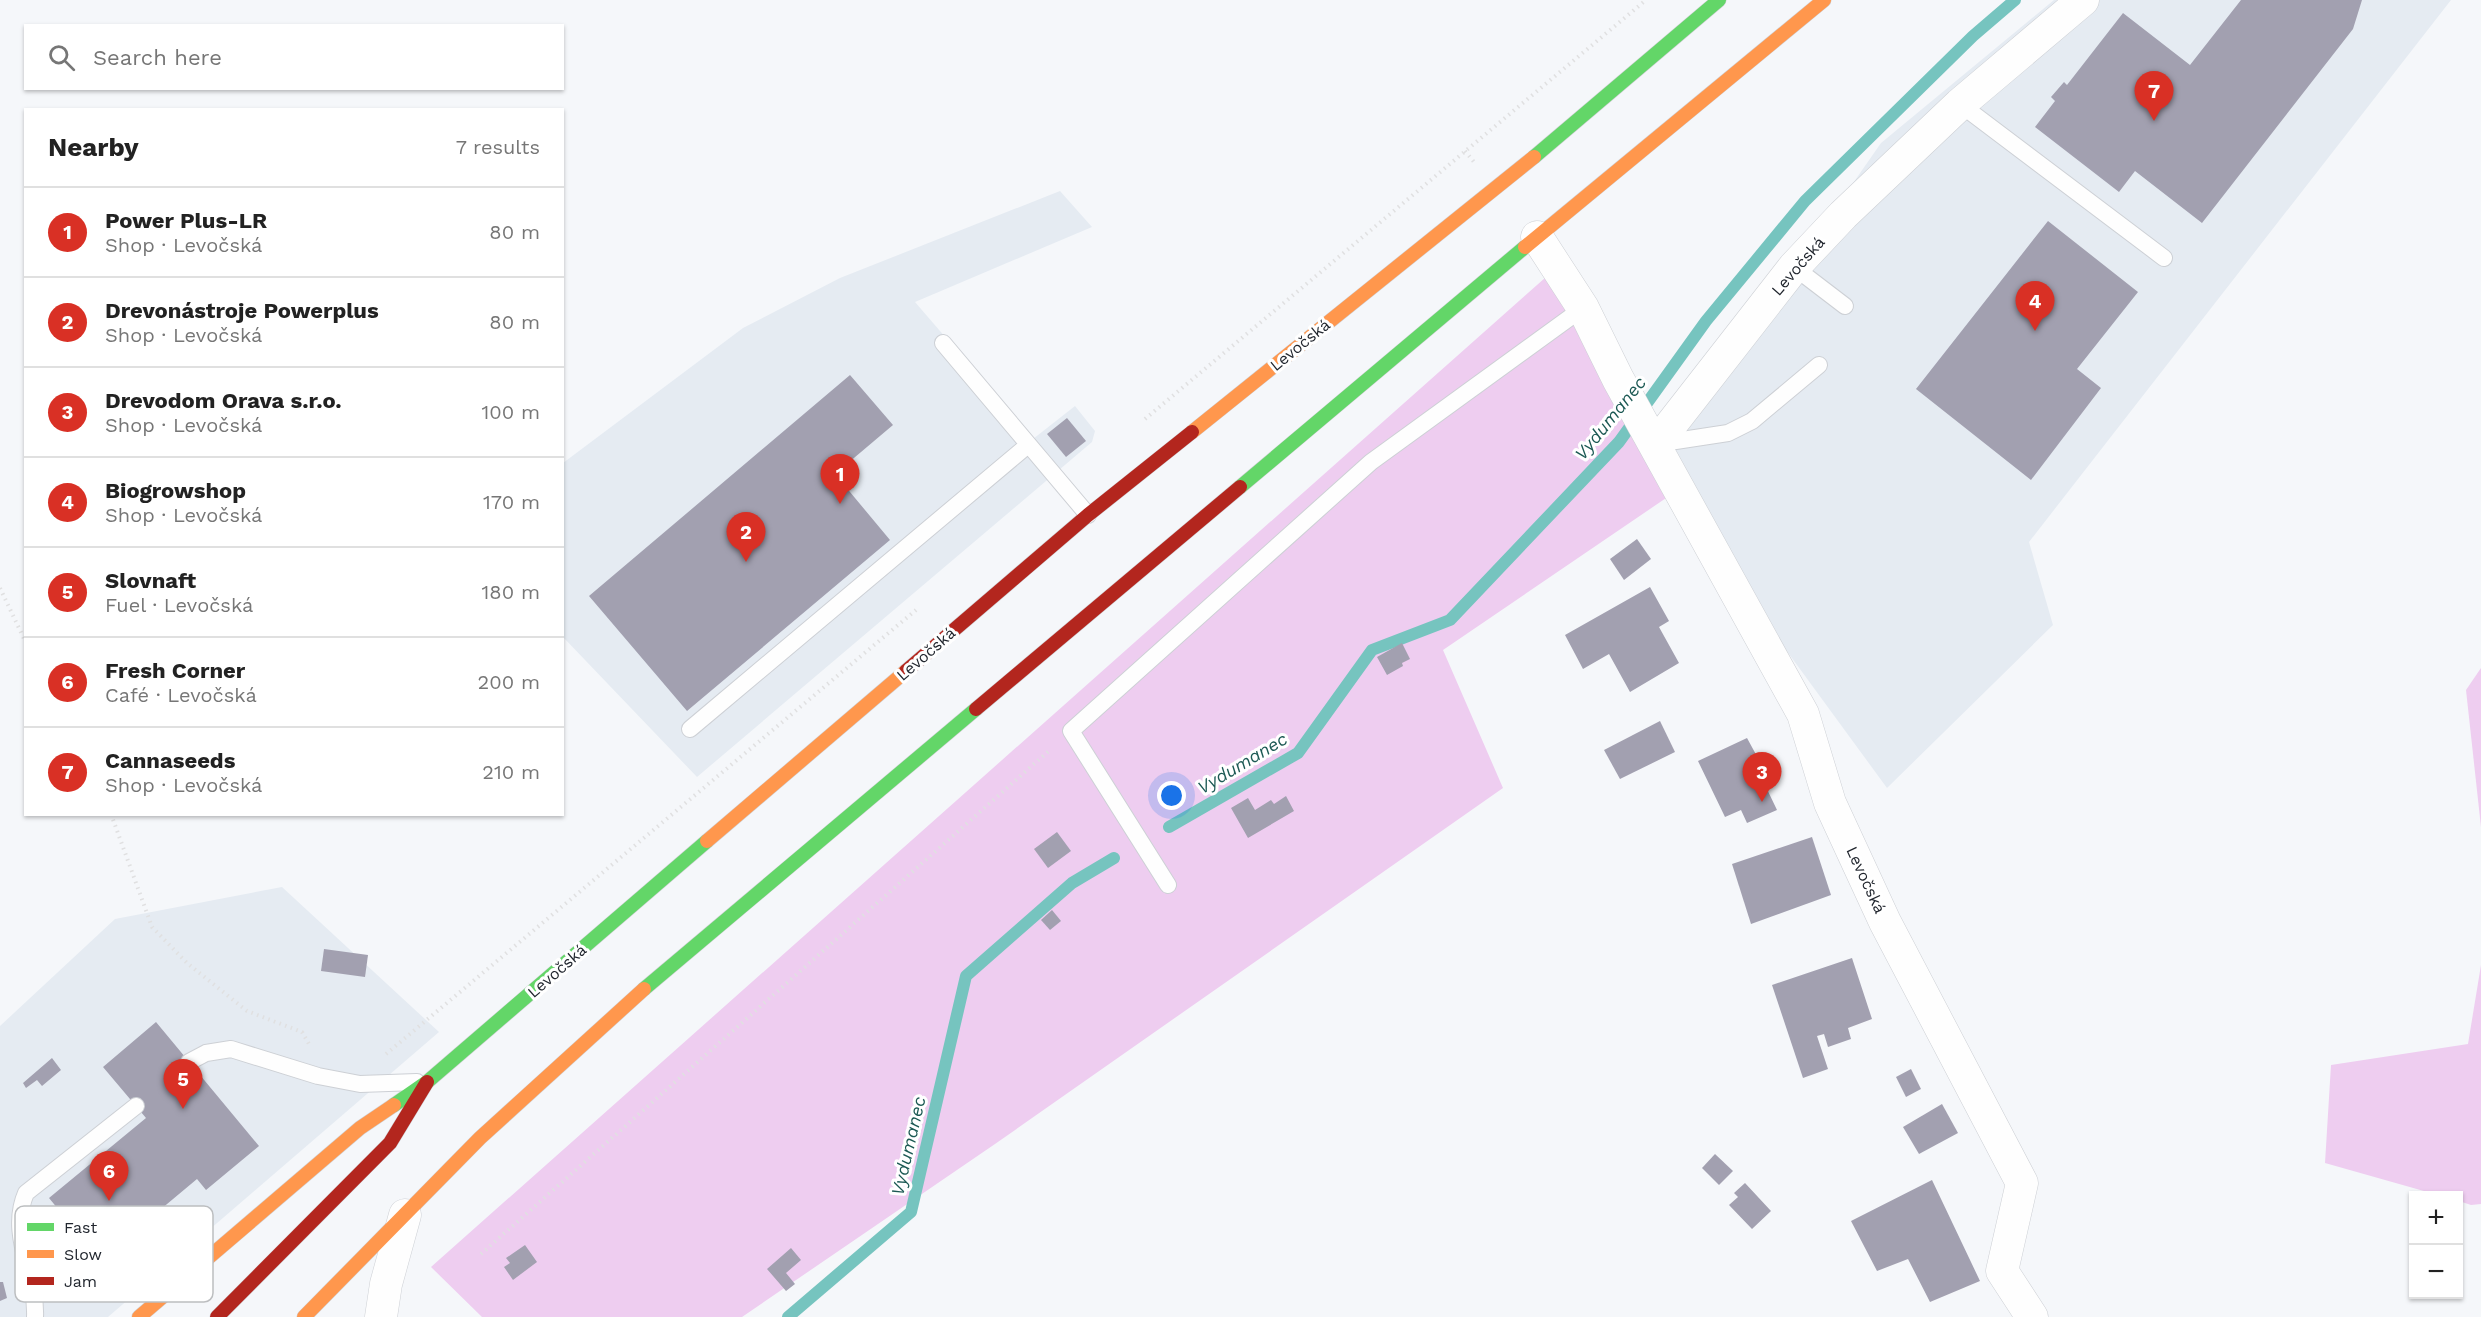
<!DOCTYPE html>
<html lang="en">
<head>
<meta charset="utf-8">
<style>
  body { margin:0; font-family:"Work Sans",sans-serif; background:#f2f2f2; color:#222 }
  .controls { position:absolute; right:18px; bottom:18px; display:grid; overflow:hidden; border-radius:0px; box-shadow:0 2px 4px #0004 }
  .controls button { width:54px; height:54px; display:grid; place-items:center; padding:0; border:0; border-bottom:2px solid #e0e0e0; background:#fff; color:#222; font:30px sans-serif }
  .you { position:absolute; left:1172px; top:796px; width:21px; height:21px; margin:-15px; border:4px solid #fff; border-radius:50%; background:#1a73e8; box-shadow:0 0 0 9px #1a73e833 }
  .badge { display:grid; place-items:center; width:39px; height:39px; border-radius:50%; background:#d93025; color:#fff; font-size:20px; font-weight:700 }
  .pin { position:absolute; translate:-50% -50px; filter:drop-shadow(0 2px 3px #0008) }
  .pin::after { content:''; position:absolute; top:32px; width:21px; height:18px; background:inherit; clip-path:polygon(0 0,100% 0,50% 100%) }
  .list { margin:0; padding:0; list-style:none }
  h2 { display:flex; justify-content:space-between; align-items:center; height:78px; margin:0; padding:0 24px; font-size:26px }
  h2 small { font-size:20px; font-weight:400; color:#767676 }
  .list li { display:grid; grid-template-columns:39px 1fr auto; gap:18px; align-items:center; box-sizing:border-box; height:90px; padding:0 24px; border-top:2px solid #e0e0e0 }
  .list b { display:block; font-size:22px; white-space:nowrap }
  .list p { margin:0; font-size:20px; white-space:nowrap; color:#767676 }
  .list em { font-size:20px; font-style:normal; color:#767676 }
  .icon { flex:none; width:33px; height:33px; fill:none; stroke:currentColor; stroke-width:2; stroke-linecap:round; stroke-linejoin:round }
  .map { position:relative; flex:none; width:2481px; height:1317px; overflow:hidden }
  .search { position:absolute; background:#fff; box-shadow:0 2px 4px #0004; left:24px; top:24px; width:540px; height:66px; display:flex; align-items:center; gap:15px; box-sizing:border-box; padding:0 21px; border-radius:0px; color:#767676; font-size:22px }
  .panel { position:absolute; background:#fff; box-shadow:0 2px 4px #0004; left:24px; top:108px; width:540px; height:708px; border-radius:0px }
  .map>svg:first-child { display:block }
  .built { fill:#e5ebf2 }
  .green { fill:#eecdf0 }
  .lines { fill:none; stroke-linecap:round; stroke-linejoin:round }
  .stream { stroke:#76c4bf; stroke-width:12 }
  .building { fill:#a2a0b0 }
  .lane-casing { stroke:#cdd0d5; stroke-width:18 }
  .street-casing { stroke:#cdd0d5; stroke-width:33 }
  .fast-casing { stroke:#cfd0d4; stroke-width:15 }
  .slow-casing { stroke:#cfd0d4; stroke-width:15 }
  .jam-casing { stroke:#cfd0d4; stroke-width:15 }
  .path { stroke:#e0e0e1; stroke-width:4; stroke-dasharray:1.5 4.5; stroke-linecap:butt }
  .lane { stroke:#fefefe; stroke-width:16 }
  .street { stroke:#fefefe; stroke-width:32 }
  .fast { stroke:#63d668; stroke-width:14 }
  .slow { stroke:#ff974d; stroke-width:14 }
  .jam { stroke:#b3261e; stroke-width:14 }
  .labels { text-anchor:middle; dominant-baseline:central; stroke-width:6; stroke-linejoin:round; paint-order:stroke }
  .street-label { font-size:16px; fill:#21262e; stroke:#fff }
  .water-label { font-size:18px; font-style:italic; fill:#1c5954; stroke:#fff }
  .key { fill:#fff; stroke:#bcbec0; stroke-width:1.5 }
  .key-label { font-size:16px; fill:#21262e }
</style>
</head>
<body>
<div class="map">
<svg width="2481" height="1317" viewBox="0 0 2481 1317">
  <rect width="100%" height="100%" fill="#f5f7fa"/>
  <g class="built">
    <path d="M2054,0H2451L2029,542L2053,625L1887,788L1672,494L1655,467L1881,143Z"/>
    <path d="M1060,191L1092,227L915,302L1033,439L1075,406L1095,431L1092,442L697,777L563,637V463L743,328L840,278Z"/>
    <path d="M282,887L439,1032L108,1317H0V1026L115,919Z"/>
  </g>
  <g class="green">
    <path d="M1563,262L1672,494L1443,650L1503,788L995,1144L742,1317H482L431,1267Z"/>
    <path d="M2481,668V827L2466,690Z"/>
    <path d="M2481,965V1204L2471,1205L2459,1201L2458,1196L2438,1195L2325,1163L2331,1065L2468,1044Z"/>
  </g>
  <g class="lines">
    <g class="stream">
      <path d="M1169,827L1298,753L1372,650L1450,620L1619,442L1706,321L1805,201L1973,36L2015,0"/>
      <path d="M788,1317L911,1212L966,976L1072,883L1114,858"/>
    </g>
  </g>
  <g class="building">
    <path d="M2241,0H2362L2353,29L2202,223L2135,171L2119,192L2035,127L2055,101L2051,97L2064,82L2067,85L2123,13L2190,65Z"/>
    <path d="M2048,221L2138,292L2077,369L2101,388L2031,480L1916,389Z"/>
    <path d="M850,375L893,425L835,474L890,540L687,711L589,596Z"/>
    <path d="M1067,418L1086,441L1066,457L1047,434Z"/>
    <path d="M1637,539L1651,559L1624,580L1610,559Z"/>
    <path d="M1650,587L1669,621L1659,627L1679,663L1630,692L1609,654L1583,669L1565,635Z"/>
    <path d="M1402,643L1410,659L1402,663L1403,666L1387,675L1377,657Z"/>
    <path d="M1660,721L1675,752L1620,779L1604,750Z"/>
    <path d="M1747,738L1771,782L1765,785L1777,810L1747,823L1741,810L1725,817L1698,761Z"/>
    <path d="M1286,796L1294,811L1248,838L1231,808L1248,798L1255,810L1271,800L1274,804Z"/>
    <path d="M1057,832L1071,851L1048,868L1034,849Z"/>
    <path d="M1812,837L1831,895L1751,924L1732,864Z"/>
    <path d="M1052,910L1061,921L1050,930L1041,920Z"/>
    <path d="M324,949L368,955L365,977L321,971Z"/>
    <path d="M1852,958L1872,1019L1848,1028L1851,1039L1828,1047L1824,1034L1817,1036L1828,1069L1803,1078L1772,985Z"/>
    <path d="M156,1022L259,1146L206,1190L197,1179L100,1260L49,1198L146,1118L103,1067Z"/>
    <path d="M52,1058L61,1070L42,1086L37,1080L26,1088L23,1083Z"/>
    <path d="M1911,1069L1921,1089L1906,1097L1896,1077Z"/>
    <path d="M1942,1104L1958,1133L1919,1154L1903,1127Z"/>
    <path d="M1715,1154L1733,1171L1719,1185L1702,1168Z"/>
    <path d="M1932,1180L1980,1281L1930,1302L1908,1259L1877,1271L1851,1221Z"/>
    <path d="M1745,1183L1771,1211L1752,1229L1729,1205L1738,1197L1734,1193Z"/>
    <path d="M525,1245L537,1262L513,1280L504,1267L510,1263L506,1258Z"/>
    <path d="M791,1248L801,1260L786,1273L795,1284L786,1291L767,1269Z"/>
    <path d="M0,1282H3L7,1298L0,1301Z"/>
  </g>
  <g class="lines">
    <defs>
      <g id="lane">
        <path d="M1960,104L2164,258"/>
        <path d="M1794,267L1845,306"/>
        <path d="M943,343L1088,515"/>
        <path d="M1656,444L1728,433L1752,421L1819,365"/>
        <path d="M690,729L1028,445"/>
        <path d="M1168,885L1071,731L1371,462L1583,308"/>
        <path d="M189,1062L206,1053L231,1049L318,1076L360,1084L417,1082"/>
        <path d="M35,1317C37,1275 8,1234 26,1193L136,1106"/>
      </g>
      <g id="street">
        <path d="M1537,237L1583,308L1618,379L1803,714L1830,803L1885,922L2022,1183L2002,1271L2032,1317"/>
        <path d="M1656,444L1794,267L1843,215L1960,104L2083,0"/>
        <path d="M381,1317L386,1284L405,1215"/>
      </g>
      <g id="fast">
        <path d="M1534,157L1719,0"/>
        <path d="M1240,487L1525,247"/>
        <path d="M644,989L976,709"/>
        <path d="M394,1105L427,1082L707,841"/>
      </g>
      <g id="slow">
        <path d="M1525,247L1824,0"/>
        <path d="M1192,432L1534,157"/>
        <path d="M707,841L906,671"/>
        <path d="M139,1317L360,1128L394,1105"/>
        <path d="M304,1317L480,1138L644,989"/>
      </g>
      <g id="jam">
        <path d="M906,671L1088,515L1192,432"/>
        <path d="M976,709L1240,487"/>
        <path d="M217,1317L390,1143L427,1082"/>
      </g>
    </defs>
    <use href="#lane" class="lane-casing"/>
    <use href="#street" class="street-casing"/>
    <use href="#fast" class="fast-casing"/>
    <use href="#slow" class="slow-casing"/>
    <use href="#jam" class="jam-casing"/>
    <g class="path">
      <path d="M1465,151L1474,162"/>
      <path d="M1145,419L1646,0"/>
      <path d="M0,588L26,643"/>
      <path d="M111,814L152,927L187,963L247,1011L302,1032L309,1044"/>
      <path d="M386,1054L916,610"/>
      <path d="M50,1211L98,1270L177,1206L193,1226"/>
      <path d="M481,1254L1051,749"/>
    </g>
    <use href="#lane" class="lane"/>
    <use href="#street" class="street"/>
    <use href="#fast" class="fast"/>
    <use href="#slow" class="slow"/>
    <use href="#jam" class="jam"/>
  </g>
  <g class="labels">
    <g class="street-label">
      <text transform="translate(1798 266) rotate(-49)">Levočská</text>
      <text transform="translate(1300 345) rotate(-39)">Levočská</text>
      <text transform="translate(926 654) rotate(-41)">Levočská</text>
      <text transform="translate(1866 880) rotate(65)">Levočská</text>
      <text transform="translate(557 971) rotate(-41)">Levočská</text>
    </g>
    <g class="water-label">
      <text transform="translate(1610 418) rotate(-51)">Vydumanec</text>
      <text transform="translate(1242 763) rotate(-31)">Vydumanec</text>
      <text transform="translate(908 1146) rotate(-77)">Vydumanec</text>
    </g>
  </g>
  <rect x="15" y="1206" width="198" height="96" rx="9" class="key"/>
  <rect x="27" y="1223" width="27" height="8" fill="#63d668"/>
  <rect x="27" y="1250" width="27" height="8" fill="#ff974d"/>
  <rect x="27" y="1277" width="27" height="8" fill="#b3261e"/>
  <g class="key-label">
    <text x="64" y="1233">Fast</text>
    <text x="64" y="1260">Slow</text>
    <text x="64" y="1287">Jam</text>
  </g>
</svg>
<div class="controls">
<button>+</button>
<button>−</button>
</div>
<div class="you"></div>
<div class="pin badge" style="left:840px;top:504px">1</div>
<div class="pin badge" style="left:746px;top:562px">2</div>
<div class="pin badge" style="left:1762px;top:802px">3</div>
<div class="pin badge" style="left:2035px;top:331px">4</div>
<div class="pin badge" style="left:183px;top:1109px">5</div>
<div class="pin badge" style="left:109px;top:1201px">6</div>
<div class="pin badge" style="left:2154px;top:121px">7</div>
<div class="search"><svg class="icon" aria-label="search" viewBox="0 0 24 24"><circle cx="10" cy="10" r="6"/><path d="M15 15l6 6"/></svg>Search here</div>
<section class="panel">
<h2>Nearby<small>7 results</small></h2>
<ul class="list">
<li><span class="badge">1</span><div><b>Power Plus-LR</b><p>Shop · Levočská</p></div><em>80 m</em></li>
<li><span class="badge">2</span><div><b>Drevonástroje Powerplus</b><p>Shop · Levočská</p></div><em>80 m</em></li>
<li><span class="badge">3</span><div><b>Drevodom Orava s.r.o.</b><p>Shop · Levočská</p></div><em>100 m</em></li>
<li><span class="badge">4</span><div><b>Biogrowshop</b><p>Shop · Levočská</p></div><em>170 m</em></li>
<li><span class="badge">5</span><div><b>Slovnaft</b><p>Fuel · Levočská</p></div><em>180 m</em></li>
<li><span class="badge">6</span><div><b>Fresh Corner</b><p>Café · Levočská</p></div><em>200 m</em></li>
<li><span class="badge">7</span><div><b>Cannaseeds</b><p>Shop · Levočská</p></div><em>210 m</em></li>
</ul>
</section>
</div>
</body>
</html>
